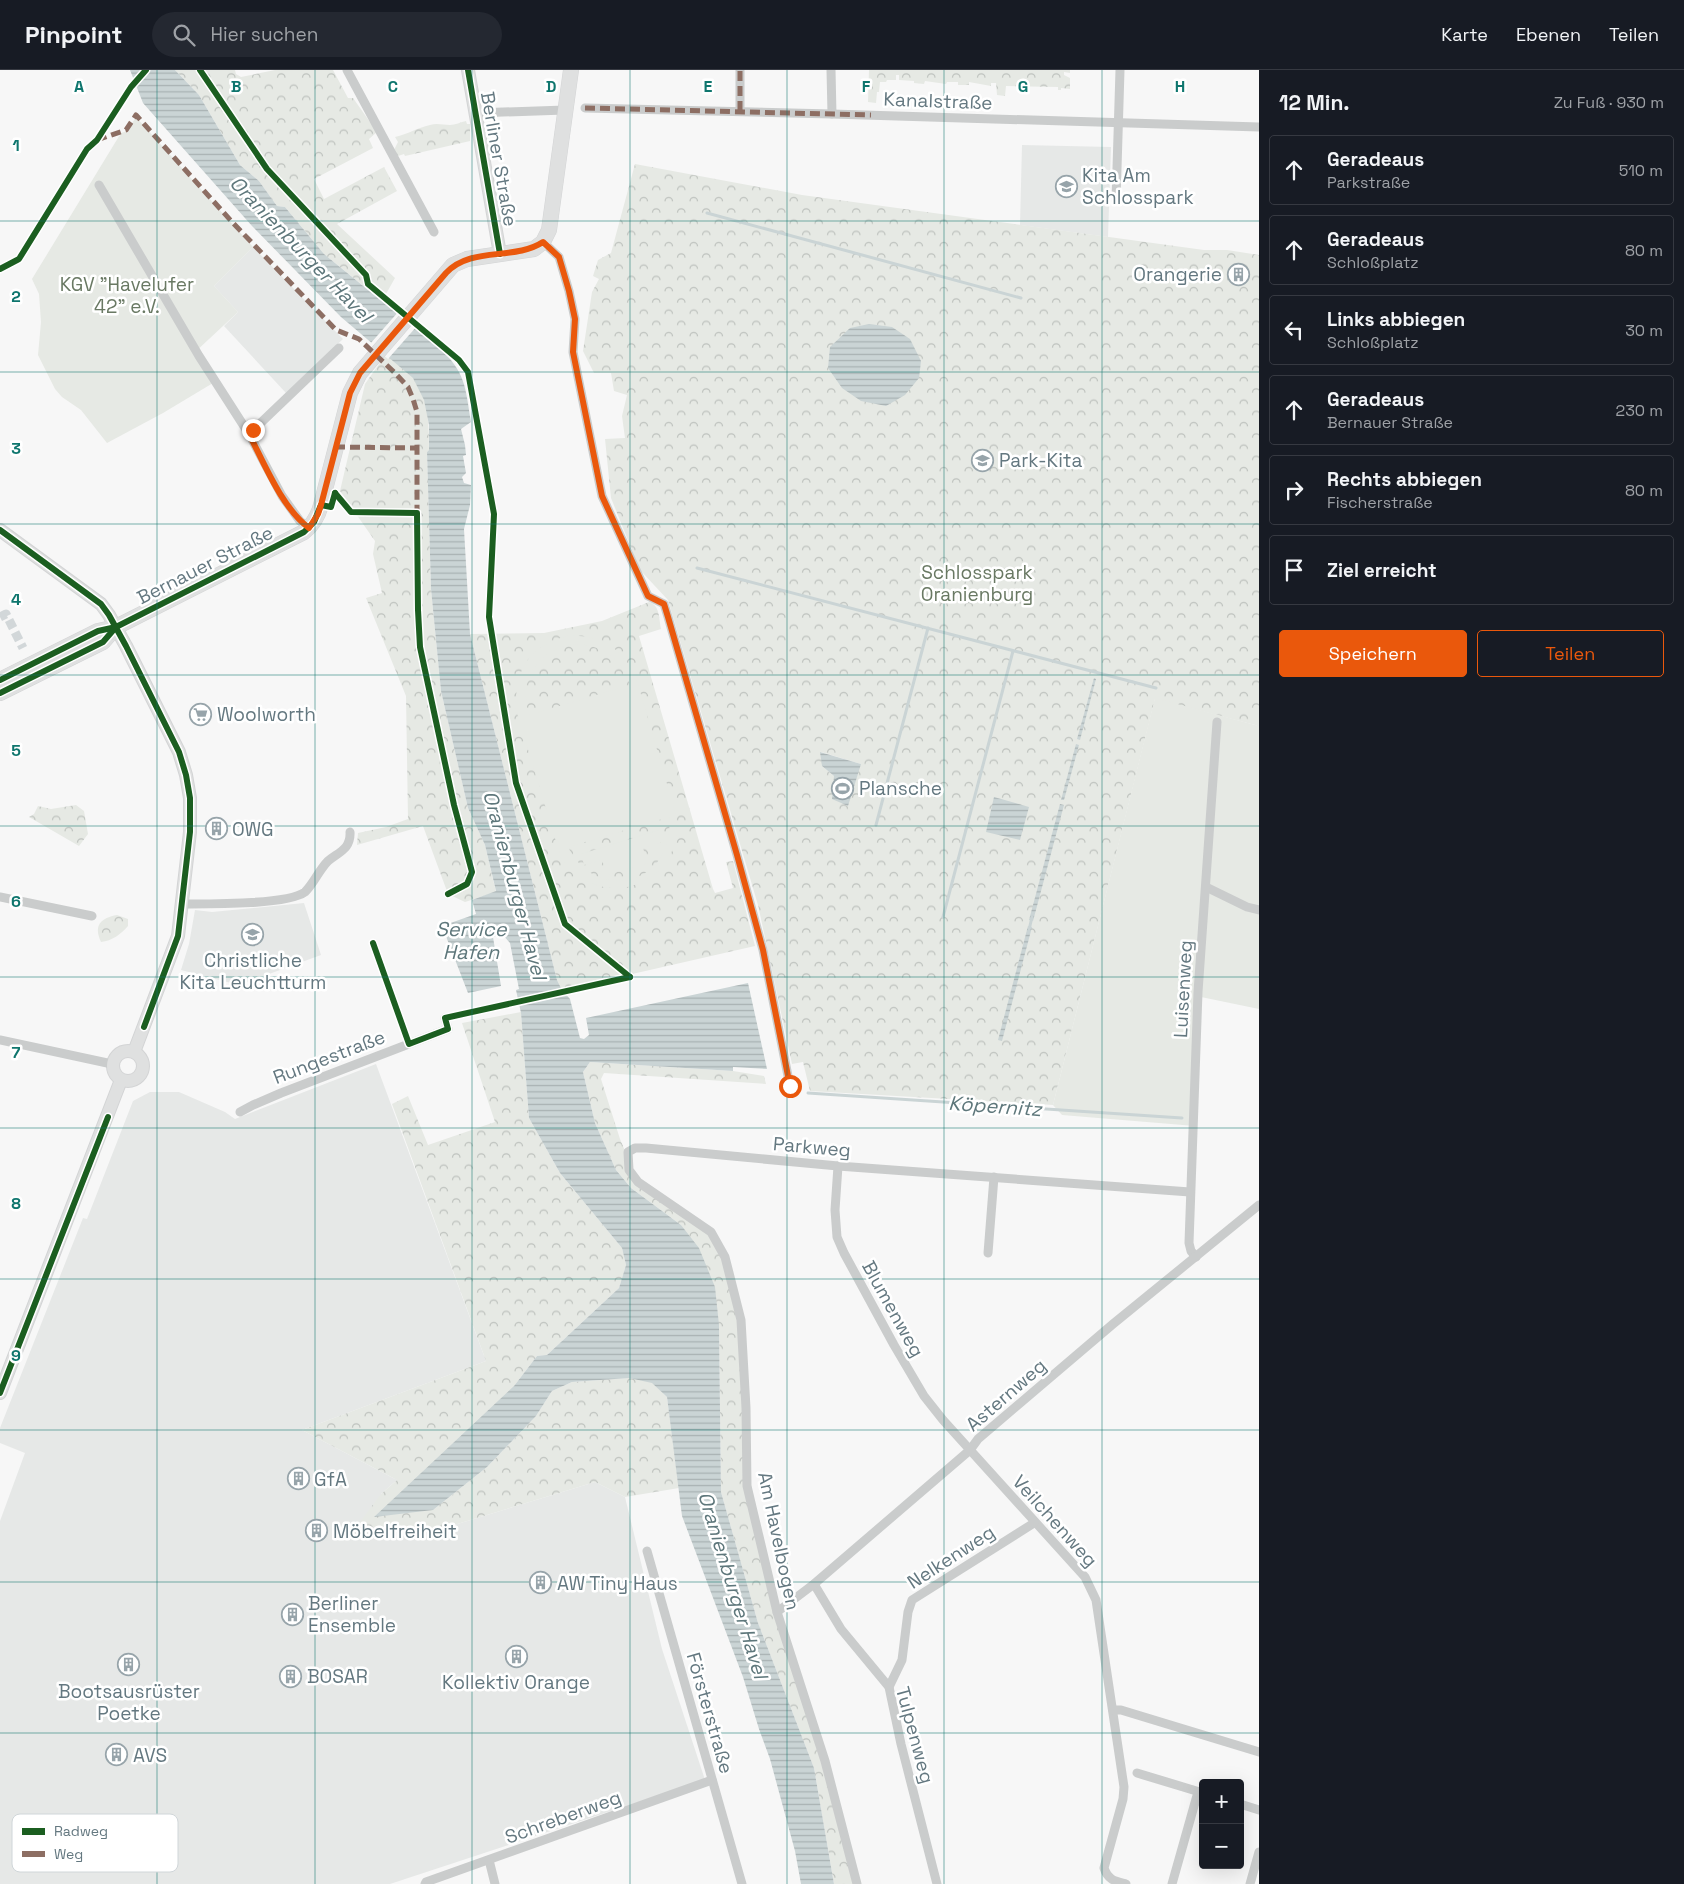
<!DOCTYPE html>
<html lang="de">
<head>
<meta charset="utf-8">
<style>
  body { margin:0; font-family:"Space Grotesk",sans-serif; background:#242831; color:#f1f3f6 }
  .controls { position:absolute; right:15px; bottom:15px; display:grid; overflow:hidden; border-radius:5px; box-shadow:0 5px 20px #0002 }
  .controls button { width:45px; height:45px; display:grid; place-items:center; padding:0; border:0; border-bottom:1px solid #363941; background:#171b24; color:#f1f3f6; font:25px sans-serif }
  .stop { position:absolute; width:15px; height:15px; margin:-11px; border:4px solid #ea580c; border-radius:50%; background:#fff }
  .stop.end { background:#ea580c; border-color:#fff; box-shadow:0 1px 5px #0008 }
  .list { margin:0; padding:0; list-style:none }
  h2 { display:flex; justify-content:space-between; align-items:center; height:65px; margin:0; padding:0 20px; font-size:21px }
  h2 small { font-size:16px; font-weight:400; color:#9ea1a6 }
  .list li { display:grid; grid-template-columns:32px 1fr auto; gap:15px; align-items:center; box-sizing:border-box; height:70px; margin:0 10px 10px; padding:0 10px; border:1px solid #363941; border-radius:5px }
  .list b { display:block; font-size:19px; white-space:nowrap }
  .list p { margin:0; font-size:16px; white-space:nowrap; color:#9ea1a6 }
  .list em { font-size:16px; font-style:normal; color:#9ea1a6 }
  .actions { display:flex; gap:10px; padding:15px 20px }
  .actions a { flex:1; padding:11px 0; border:1px solid #ea580c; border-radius:5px; text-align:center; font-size:18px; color:#ea580c }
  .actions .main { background:#ea580c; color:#fff }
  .icon { flex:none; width:28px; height:28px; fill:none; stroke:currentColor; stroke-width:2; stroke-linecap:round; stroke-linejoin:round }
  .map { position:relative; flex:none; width:1259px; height:1814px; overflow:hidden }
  header { display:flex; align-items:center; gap:30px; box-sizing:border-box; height:70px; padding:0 25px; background:#171b24; border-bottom:1px solid #363941 }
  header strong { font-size:24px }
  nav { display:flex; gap:28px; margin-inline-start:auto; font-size:18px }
  .search { width:350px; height:45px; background:#242831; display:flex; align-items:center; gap:12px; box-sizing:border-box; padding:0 18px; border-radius:28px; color:#9ea1a6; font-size:19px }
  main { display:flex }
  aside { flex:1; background:#171b24 }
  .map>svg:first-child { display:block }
  .built { fill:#e6e8e7 }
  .forest { fill:url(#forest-crowns); fill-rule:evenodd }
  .garden { fill:#e6e9e4; fill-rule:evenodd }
  .water { fill:url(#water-rules) }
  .pier { fill:#f7f7f7 }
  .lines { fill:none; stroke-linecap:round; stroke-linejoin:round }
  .stream { stroke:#cad4d5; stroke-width:3 }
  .street-tunnel { stroke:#d2d7d9; stroke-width:9; stroke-dasharray:9 4.5; stroke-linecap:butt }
  .secondary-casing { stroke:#d3d4d5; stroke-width:14 }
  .primary-casing { stroke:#d3d4d5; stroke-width:16 }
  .street { stroke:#cacccc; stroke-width:9 }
  .secondary { stroke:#dfe0e0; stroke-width:12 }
  .primary { stroke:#dfe0e0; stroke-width:15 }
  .quiet { stroke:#8d6e63; stroke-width:5; stroke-dasharray:10 5; stroke-linecap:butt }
  .cycleway-casing { stroke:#fff; stroke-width:9 }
  .cycleway { stroke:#1b5e20; stroke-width:6 }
  .route { stroke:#ea580c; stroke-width:6 }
  .grid { fill:none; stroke:#0f766e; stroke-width:1; stroke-opacity:0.55 }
  .labels { text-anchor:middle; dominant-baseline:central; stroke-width:5; stroke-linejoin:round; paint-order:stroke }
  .street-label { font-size:19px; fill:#647880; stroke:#fff }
  .poi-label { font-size:19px; fill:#647880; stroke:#fff; text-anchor:start }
  .park-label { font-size:19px; fill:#697963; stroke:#fff }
  .water-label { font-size:20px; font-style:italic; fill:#5e777b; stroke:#fff }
  .key { fill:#fff; stroke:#d0d6d9; stroke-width:1 }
  .key-label { font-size:14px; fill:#647880 }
  .grid-label { font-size:16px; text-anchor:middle; font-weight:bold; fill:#0f766e; stroke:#fff; stroke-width:5; stroke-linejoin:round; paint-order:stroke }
</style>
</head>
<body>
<header>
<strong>Pinpoint</strong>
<div class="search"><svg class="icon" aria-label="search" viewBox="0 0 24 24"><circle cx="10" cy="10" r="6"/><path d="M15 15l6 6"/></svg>Hier suchen</div>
<nav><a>Karte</a><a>Ebenen</a><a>Teilen</a></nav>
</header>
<main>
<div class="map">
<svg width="1259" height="1814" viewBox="0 0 1259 1814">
  <defs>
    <pattern id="forest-crowns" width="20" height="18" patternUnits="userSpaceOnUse" patternTransform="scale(1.25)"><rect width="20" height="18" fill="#e6e9e4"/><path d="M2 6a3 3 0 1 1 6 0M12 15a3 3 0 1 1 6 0" fill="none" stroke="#bec2be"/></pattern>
    <pattern id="water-rules" width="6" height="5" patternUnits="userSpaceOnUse" patternTransform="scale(1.25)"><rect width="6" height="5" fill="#cad4d5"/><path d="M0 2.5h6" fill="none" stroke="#a8b1b2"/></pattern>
  </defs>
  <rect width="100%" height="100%" fill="#f7f7f7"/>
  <g class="built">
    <path d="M1022,75L1111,77L1108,167L1020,155Z"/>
    <path d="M253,177L343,269L286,323L224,256L238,242L214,216Z"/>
    <path d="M304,833L321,885L239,915L181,900L189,874L195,840L212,842Z"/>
    <path d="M376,994L486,1291L302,1360L397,1410L381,1424L431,1462L595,1412L625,1427L662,1579L705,1710L390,1814H0V1451L25,1383L0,1373V1358L83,1148L87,1149L133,1031L150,1022H179L225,1042L235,1049Z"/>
  </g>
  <g class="forest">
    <path d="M175,0H235L236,4L241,7L275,0H333L348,28H353L377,62L369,69L373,78L314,109L324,129L384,97L397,121L337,154L395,208L382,231L324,184L285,137L277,136L259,111L240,95L199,25Z"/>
    <path d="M869,0H1070V3L1064,2V5L1070,8V19L1061,18V20H1058V17L1006,16L1005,26L997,25L996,13H991V16L969,12V15H958V12H947L946,14L925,11L924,14L914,13V11L899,10V5H896V10H887L886,12H880L879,22H877L876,33L868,32Z"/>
    <path d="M466,51L467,54H470V71L405,86L404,84L398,86L394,80L398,72L395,67C408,64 417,58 430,55C437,53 443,55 450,55C455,55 461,52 466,51Z"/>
    <path d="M635,94L802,125L1204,180H1227L1259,185V656L1155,629L1053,1035L810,1021L803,992L792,994L758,835L668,530L640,500L611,428L605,369L625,368L622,346L627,325L614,321L611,303H594L583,281L592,222L599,209L593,206L598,190L611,183ZM821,682L861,694L834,706L822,696Z"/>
    <path d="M386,284C395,291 405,298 413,307C429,327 429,356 429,380L427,382L431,519L441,621L468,738L485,775L496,822L465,832L448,824L423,756L357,775L358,763L386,757L408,749L406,626L366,528L382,523L373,484L375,471L340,421L365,314Z"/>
    <path d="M649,532C660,535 659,549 661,559L639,566L713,819L715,823L733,818L726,792L733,791L755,876L562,920L557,910L470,564L544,563L602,551Z"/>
    <path d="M76,735L84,741L88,764L79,776L29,747L34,744L38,736L51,739Z"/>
    <path d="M117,845L128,849V856C121,864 112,871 101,872C93,855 101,848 117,845Z"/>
    <path d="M521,942L529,1048L560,1103L622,1178L626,1195L619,1218L547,1285L537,1286L514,1316L433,1440L487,1397L536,1346L552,1321L572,1312L629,1308L652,1312L667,1327L679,1418L625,1427L595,1412L431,1462L357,1456L381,1424L397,1410L302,1360L486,1291L392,1034L408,1026L428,1075L495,1052L462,953Z"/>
    <path d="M590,992L733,1001L764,1006L766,1014L604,1003L601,1009L620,1069L628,1088L629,1100L711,1162L725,1187L741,1250L746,1390L777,1542L857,1814H834L814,1698L758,1553L721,1422L719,1255L681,1155L631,1118L616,1100L595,1053L583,1002Z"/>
  </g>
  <g class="garden">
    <path d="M136,47L253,177L214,216L238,242L194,283L213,313L163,343L107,373L81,340L62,327L55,319L38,285L41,252L39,224L32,209L121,63L127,61Z"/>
    <path d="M567,566C604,564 625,580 638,614L676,745C686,814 602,846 561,788L516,640C515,600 527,577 567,566ZM572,574C600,574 622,587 630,615L529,645C518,609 537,582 572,574ZM669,747C676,813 598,836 568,777Z"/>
    <path d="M1155,628L1259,656V939L1201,927L1195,1056L1062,1045L1053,1035Z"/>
    <path d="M659,760L663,772L643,778L648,793L607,805L602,790L584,795L581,784Z"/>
  </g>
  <g class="water">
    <path d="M130,0H175L199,25L240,95L259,111L277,136L285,137L324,184L438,277C466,302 465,316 471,352L461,359L465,375L466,385L463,386L466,403L462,407L464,413L471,415L470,435L464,459L470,564L557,910L562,920L570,929L580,968L584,969L589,965L586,948L748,913L767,999L733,997V1001L590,992L583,1002L595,1053L616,1100L631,1118L681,1155L699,1178L715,1217L719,1255L721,1422L758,1553L814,1698L834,1814H801L795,1781L770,1689L759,1659L743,1607L682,1446L667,1327L652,1313L629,1308L572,1312L552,1321L536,1346L487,1397L433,1440L374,1447L514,1316L537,1286L547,1285L619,1218L626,1195L622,1178L560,1103L529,1048L521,943L516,920L519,919L510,873L502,864L493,867L501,916L468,923L442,856L476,844L472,830L496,821L485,775L468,738L441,621L431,519L427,382L429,380V355L424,330L413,308L341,247L252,156L143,33Z"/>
    <path d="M869,254L892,257L910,269L921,291L919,308L905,325L886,336L861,331L842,318L828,298L830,277L850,258Z"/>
    <path d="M1094,608L1096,609L1080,670L1077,669Z"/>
    <path d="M1076,674L1079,675L1064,730H1061Z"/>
    <path d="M820,682L861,694L848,736L832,729L834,706L822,696Z"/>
    <path d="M994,727L1029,737L1020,770L986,762Z"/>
    <path d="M1060,734L1064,735L1033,851L1029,850Z"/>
    <path d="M1028,856L1032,857L1002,971L998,970Z"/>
  </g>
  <path class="pier" d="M399,241L417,256L388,289L370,274Z"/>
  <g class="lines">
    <g class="stream">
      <path d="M707,143L1021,228"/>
      <path d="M697,498L1156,618"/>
      <path d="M876,755L928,558"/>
      <path d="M943,847L1013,581"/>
      <path d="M1029,860L1032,847"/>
      <path d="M808,1023L1182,1048"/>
    </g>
    <path class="street-tunnel" d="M0,547L6,544L23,578"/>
    <defs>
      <g id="secondary">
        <path d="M468,0L500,184"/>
        <path d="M0,460L101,534L109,545L126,576L179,682L186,705L190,728V762L178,866L134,982"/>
        <circle cx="128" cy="996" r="15"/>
        <path d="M0,1323L121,1010"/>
      </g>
      <g id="primary">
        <path d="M0,610L98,561L116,557L304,462C313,455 318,446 321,435L350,323L360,303L453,195L467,189L534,179L543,172L549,160L571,0"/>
        <path d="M0,623L103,572L116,557"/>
      </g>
    </defs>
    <use href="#secondary" class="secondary-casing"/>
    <use href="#primary" class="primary-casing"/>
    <g class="street">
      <path d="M347,0L434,162"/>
      <path d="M831,0L832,44"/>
      <path d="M585,38L832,44L1259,57"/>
      <path d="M740,41V0"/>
      <path d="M476,43L565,40"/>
      <path d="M99,115L199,286L249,364L282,426L300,451L309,458"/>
      <path d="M1116,131L1120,0"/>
      <path d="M543,172L559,187L569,221L575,249L573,282L602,426L648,526L664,534L668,547L737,785L763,880L790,1016"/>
      <path d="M249,364L339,278"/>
      <path d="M1206,817L1247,837L1259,840"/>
      <path d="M0,827L92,846"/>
      <path d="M182,834C206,834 288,835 305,822C314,813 319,800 328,791C339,782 351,779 350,762"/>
      <path d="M0,970L112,994"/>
      <path d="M240,1042L253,1035L281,1023L448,959L445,948"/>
      <path d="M838,1096L835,1140L837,1167L844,1183L894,1275L924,1326L943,1350L1085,1507L1096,1530L1124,1717L1123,1729L1104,1798C1108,1810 1115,1811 1126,1814"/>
      <path d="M988,1183L994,1107"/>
      <path d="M1196,1187L1191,1181L1189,1173L1198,922L1217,652"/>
      <path d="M647,1481L742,1814"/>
      <path d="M814,1514L841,1559L889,1617L901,1674L937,1814"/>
      <path d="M777,1542L814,1514L970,1380L978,1369L1113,1254L1259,1135"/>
      <path d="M889,1617L902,1590L908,1542L912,1530L1034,1453"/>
      <path d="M1113,1640H1121L1259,1682"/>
      <path d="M1137,1703L1203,1723"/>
      <path d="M1240,1734L1259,1740"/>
      <path d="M489,1790L495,1814"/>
      <path d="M425,1814L426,1812L712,1710"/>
      <path d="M857,1814L825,1691L777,1542L747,1416L746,1338L741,1250L725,1187L711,1162L638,1112L629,1100L628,1082L635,1078H646L838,1096L1190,1122"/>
      <path d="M1172,1814L1198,1722"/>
      <path d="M1250,1814L1259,1782"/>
    </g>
    <use href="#secondary" class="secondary"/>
    <use href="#primary" class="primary"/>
    <g class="quiet">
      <path d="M585,38L871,45"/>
      <path d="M740,41V0"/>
      <path d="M97,70L126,60L136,45L233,153L336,260L359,269L396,304L408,317L413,329L417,342V448"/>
      <path d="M335,377L417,378"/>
    </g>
    <defs>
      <g id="cycleway">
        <path d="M200,0L267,99L366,205L368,214L459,290L468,302L494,444L489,547L516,713L565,854L630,907"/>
        <path d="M468,0L500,184"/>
        <path d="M0,199L19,189L87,79L97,70L131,17L146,0"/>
        <path d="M335,423L351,442L417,443L418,540L420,577L454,735L472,802L467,814L448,824"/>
        <path d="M0,460L101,534L109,545L126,576L179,682L186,705L190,728V762L178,866L144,957"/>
        <path d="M0,610L98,561L116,557L304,462L314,452L321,435L331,437L335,423"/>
        <path d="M0,623L103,572L116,557"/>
        <path d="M373,873L409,974L448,959L445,948L630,907"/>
        <path d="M0,1323L108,1047"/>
      </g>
    </defs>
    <use href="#cycleway" class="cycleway-casing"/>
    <use href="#cycleway" class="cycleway"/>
  </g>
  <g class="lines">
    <path class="route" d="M253,360L249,364C264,393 282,438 309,458L318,444L321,435L350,323L360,303L446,203C471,176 514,191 543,172L559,187L569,221L575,249L573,282L602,426L648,526L664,534L668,547L737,785L763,880L790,1016"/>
  </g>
  <path class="grid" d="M157,0V1814M315,0V1814M472,0V1814M630,0V1814M787,0V1814M944,0V1814M1102,0V1814M0,151H1259M0,302H1259M0,454H1259M0,605H1259M0,756H1259M0,907H1259M0,1058H1259M0,1209H1259M0,1360H1259M0,1512H1259M0,1663H1259"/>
  <defs>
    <symbol id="school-ring" viewBox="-11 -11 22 22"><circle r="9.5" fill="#fff" stroke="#97a4aa" stroke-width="1.5"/><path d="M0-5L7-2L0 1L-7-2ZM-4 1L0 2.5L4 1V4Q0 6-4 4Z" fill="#97a4aa"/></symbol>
    <symbol id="building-ring" viewBox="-11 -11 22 22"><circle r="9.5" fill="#fff" stroke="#97a4aa" stroke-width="1.5"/><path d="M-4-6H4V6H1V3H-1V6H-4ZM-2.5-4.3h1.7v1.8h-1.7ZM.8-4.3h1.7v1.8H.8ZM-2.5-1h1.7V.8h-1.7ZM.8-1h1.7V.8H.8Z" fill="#97a4aa"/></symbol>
    <symbol id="supermarket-ring" viewBox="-11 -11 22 22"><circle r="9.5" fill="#fff" stroke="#97a4aa" stroke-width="1.5"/><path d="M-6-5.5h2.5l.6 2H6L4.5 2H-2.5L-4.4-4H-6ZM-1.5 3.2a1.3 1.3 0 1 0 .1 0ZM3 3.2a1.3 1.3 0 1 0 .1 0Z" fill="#97a4aa"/></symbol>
    <symbol id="stadium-ring" viewBox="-11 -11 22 22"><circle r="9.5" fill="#fff" stroke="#97a4aa" stroke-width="1.5"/><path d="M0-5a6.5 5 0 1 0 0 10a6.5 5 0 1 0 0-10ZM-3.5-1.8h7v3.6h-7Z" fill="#97a4aa"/></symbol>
  </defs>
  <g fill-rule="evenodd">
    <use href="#school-ring" x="1054" y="104" width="25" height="25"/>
    <use href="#building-ring" x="1226" y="192" width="25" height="25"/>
    <use href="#school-ring" x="970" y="378" width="25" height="25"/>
    <use href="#supermarket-ring" x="188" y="632" width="25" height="25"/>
    <use href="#stadium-ring" x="830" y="706" width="25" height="25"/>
    <use href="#building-ring" x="204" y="746" width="25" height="25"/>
    <use href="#school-ring" x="240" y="852" width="25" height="25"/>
    <use href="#building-ring" x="286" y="1396" width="25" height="25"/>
    <use href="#building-ring" x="304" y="1448" width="25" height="25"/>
    <use href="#building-ring" x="528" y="1500" width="25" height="25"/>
    <use href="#building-ring" x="280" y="1532" width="25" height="25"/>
    <use href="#building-ring" x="504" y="1574" width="25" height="25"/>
    <use href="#building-ring" x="116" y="1582" width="25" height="25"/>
    <use href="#building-ring" x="278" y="1594" width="25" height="25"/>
    <use href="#building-ring" x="104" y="1672" width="25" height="25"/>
  </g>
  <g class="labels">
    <g class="street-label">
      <text transform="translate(938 31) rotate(2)">Kanalstraße</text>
      <text transform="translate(499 89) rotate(80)">Berliner Straße</text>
      <text transform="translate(205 495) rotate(-27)">Bernauer Straße</text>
      <text transform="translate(1183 919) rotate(-87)">Luisenweg</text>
      <text transform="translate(329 987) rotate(-21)">Rungestraße</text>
      <text transform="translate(812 1077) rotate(5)">Parkweg</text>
      <text transform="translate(893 1239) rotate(61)">Blumenweg</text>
      <text transform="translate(1006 1325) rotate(-41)">Asternweg</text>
      <text transform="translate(1055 1451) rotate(48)">Veilchenweg</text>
      <text transform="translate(779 1471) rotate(78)">Am Havelbogen</text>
      <text transform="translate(951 1487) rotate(-33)">Nelkenweg</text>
      <text transform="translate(710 1643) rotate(74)">Försterstraße</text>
      <text transform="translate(915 1665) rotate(75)">Tulpenweg</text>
      <text transform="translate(563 1747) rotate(-20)">Schreberweg</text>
    </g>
    <g class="poi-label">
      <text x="1082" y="105">Kita Am<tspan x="1082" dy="22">Schlosspark</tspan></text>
      <text x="1222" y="204" text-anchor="end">Orangerie</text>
      <text x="999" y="390">Park-Kita</text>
      <text x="217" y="644">Woolworth</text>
      <text x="859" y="718">Plansche</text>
      <text x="232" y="759">OWG</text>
      <text x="253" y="890" text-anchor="middle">Christliche<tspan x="253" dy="22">Kita Leuchtturm</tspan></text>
      <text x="314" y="1409">GfA</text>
      <text x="333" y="1461">Möbelfreiheit</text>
      <text x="557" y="1513">AW Tiny Haus</text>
      <text x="308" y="1533">Berliner<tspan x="308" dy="22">Ensemble</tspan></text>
      <text x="307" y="1606">BOSAR</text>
      <text x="516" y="1612" text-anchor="middle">Kollektiv Orange</text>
      <text x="129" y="1621" text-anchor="middle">Bootsausrüster<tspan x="129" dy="22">Poetke</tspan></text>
      <text x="133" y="1685">AVS</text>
    </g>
    <g class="park-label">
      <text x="127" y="214">KGV "Havelufer<tspan x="127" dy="22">42" e.V.</tspan></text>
      <text x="977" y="502">Schlosspark<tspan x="977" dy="22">Oranienburg</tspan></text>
    </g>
    <g class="water-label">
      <text transform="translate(301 179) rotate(46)">Oranienburger Havel</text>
      <text transform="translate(515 815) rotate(75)">Oranienburger Havel</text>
      <text x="471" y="859">Service<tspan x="471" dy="23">Hafen</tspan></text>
      <text transform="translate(995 1036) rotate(4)">Köpernitz</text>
      <text transform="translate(733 1515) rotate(73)">Oranienburger Havel</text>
    </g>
  </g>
  <rect x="12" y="1744" width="166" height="58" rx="8" class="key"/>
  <rect x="22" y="1758" width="23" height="7" fill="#1b5e20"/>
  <rect x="22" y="1781" width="23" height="6" fill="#8d6e63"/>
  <g class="key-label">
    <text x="54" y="1766">Radweg</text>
    <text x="54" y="1789">Weg</text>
  </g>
  <g class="grid-label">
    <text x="79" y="22">A</text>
    <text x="236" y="22">B</text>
    <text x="393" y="22">C</text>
    <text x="551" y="22">D</text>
    <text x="708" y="22">E</text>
    <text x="866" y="22">F</text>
    <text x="1023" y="22">G</text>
    <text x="1180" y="22">H</text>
    <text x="16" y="81">1</text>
    <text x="16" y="232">2</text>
    <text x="16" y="384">3</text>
    <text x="16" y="535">4</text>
    <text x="16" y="686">5</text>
    <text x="16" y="837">6</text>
    <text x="16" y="988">7</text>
    <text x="16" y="1139">8</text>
    <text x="16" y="1291">9</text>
  </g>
</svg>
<div class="controls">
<button>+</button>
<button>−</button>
</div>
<div class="stop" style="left:790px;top:1016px"></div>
<div class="stop end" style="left:253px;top:360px"></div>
</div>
<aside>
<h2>12 Min.<small>Zu Fuß · 930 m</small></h2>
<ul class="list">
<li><svg class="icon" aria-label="ahead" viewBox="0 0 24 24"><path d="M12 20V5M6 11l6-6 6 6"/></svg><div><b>Geradeaus</b><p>Parkstraße</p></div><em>510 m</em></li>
<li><svg class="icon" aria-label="ahead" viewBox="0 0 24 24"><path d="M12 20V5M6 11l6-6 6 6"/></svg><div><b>Geradeaus</b><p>Schloßplatz</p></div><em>80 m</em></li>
<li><svg class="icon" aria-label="left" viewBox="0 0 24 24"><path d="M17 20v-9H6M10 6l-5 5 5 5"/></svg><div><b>Links abbiegen</b><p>Schloßplatz</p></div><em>30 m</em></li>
<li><svg class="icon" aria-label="ahead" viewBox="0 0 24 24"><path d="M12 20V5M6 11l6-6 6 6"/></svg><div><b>Geradeaus</b><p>Bernauer Straße</p></div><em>230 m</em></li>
<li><svg class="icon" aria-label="right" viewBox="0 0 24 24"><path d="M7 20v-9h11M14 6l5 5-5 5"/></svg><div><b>Rechts abbiegen</b><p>Fischerstraße</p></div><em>80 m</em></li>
<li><svg class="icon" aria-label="arrive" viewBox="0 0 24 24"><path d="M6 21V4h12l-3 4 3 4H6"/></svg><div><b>Ziel erreicht</b></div></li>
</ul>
<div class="actions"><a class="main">Speichern</a><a>Teilen</a></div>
</aside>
</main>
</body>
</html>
